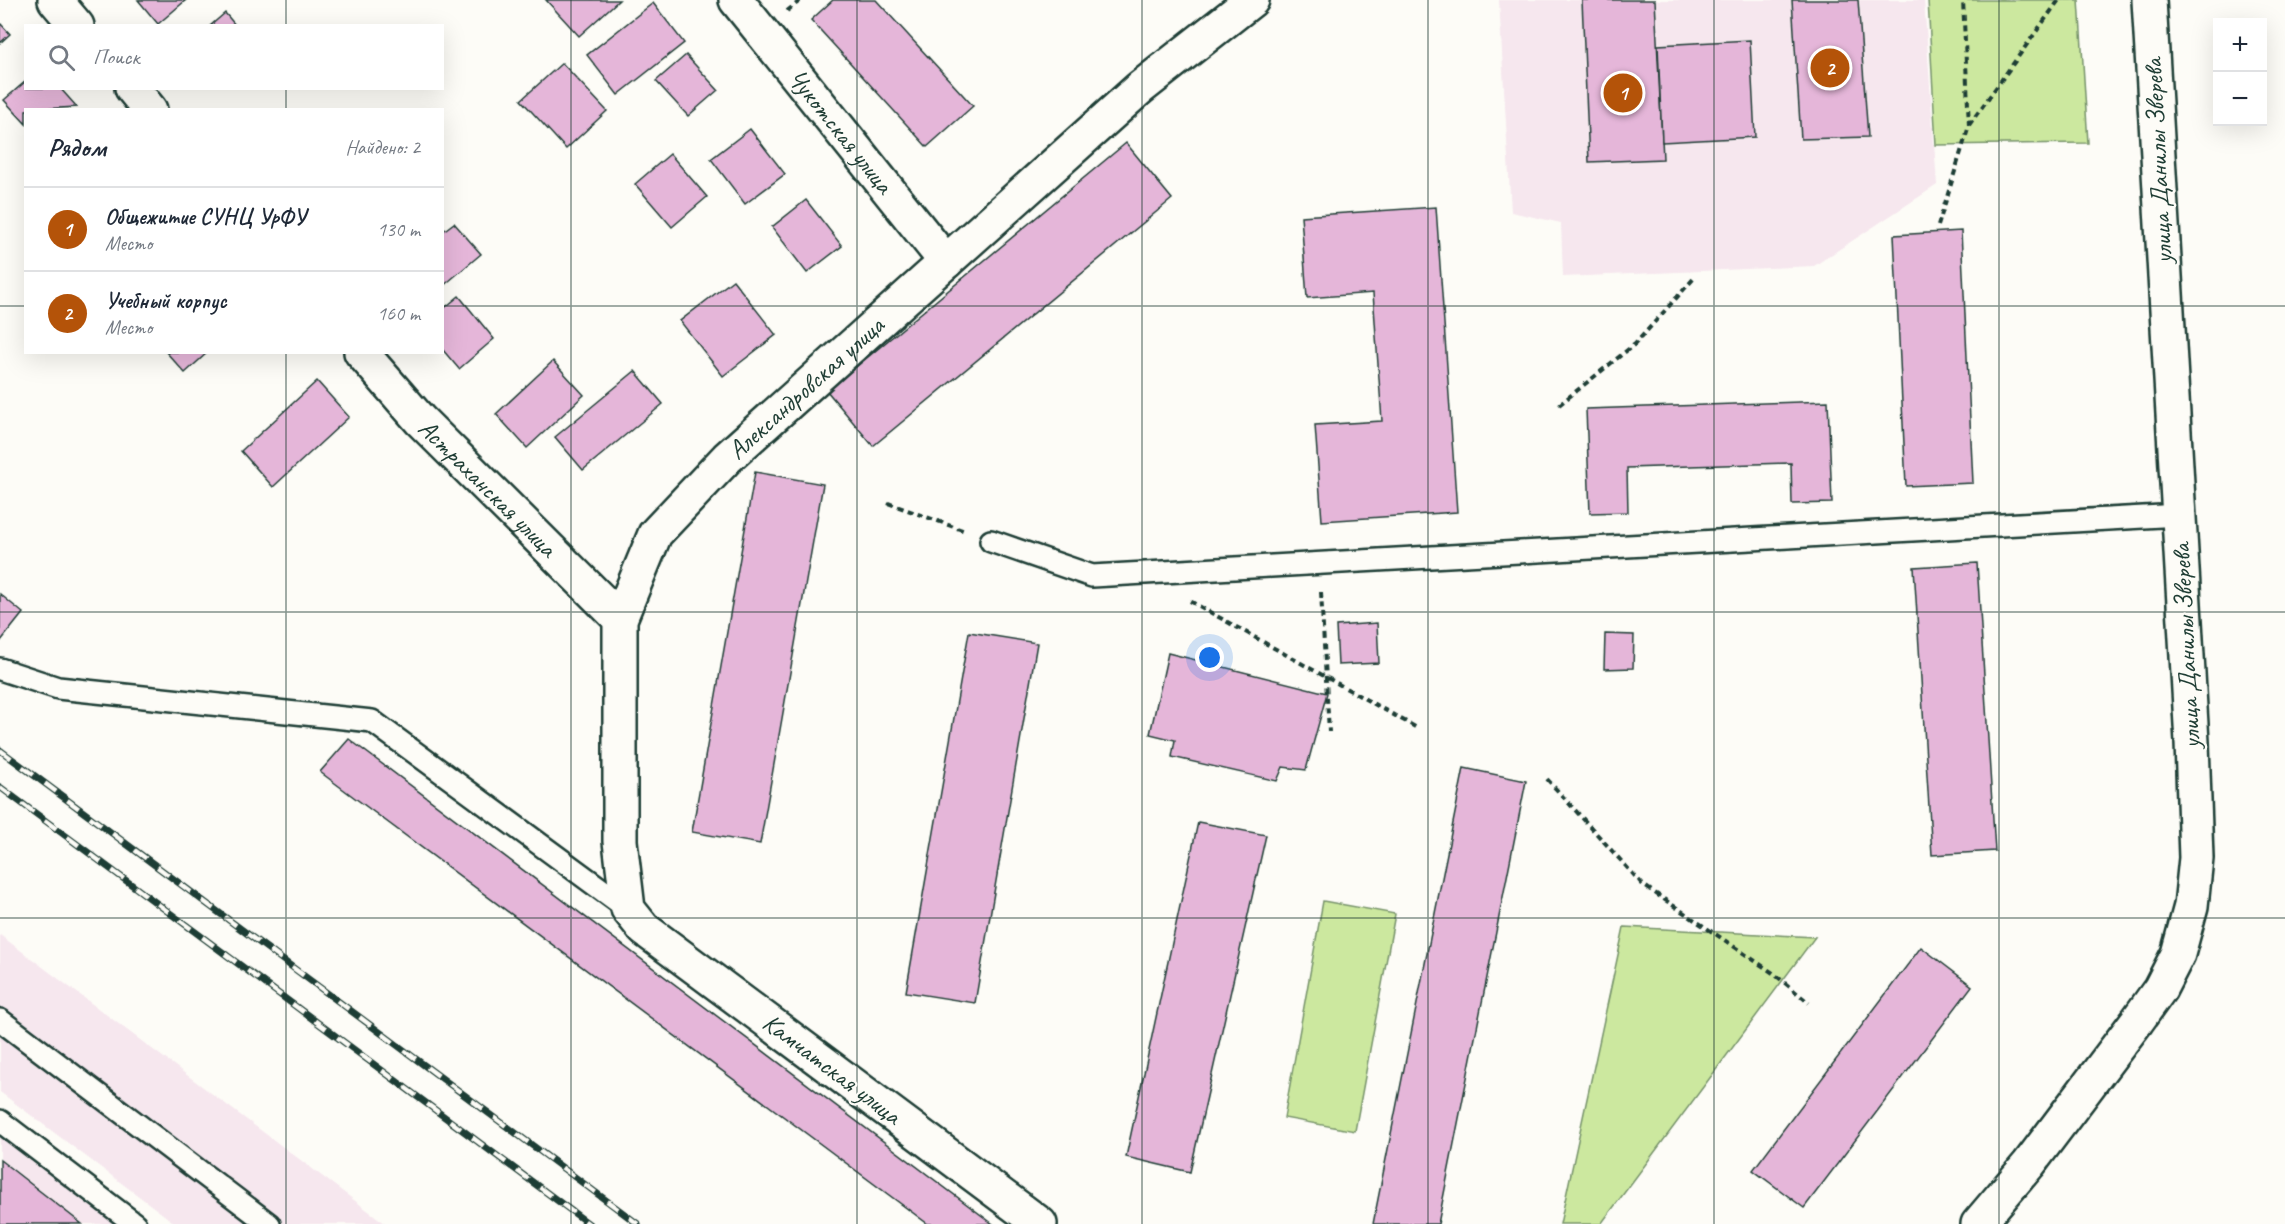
<!DOCTYPE html>
<html lang="ru">
<head>
<meta charset="utf-8">
<style>
  body { margin:0; font-family:Caveat,sans-serif; background:#f2f2f3; color:#1f2937 }
  .controls { position:absolute; right:18px; top:18px; display:grid; overflow:hidden; border-radius:0px; box-shadow:0 6px 24px #0002 }
  .controls button { width:54px; height:54px; display:grid; place-items:center; padding:0; border:0; border-bottom:2px solid #e0e1e3; background:#fff; color:#1f2937; font:30px sans-serif }
  .you { position:absolute; left:1210px; top:658px; width:21px; height:21px; margin:-15px; border:4px solid #fff; border-radius:50%; background:#1a73e8; box-shadow:0 0 0 9px #1a73e833 }
  .badge { display:grid; place-items:center; width:39px; height:39px; border-radius:50%; background:#b45309; color:#fff; font-size:20px; font-weight:700 }
  .pin { position:absolute; translate:-50% -50%; border:3px solid #fff; box-shadow:0 2px 6px #0006 }
  .list { margin:0; padding:0; list-style:none }
  h2 { display:flex; justify-content:space-between; align-items:center; height:78px; margin:0; padding:0 24px; font-size:26px }
  h2 small { font-size:20px; font-weight:400; color:#747a83 }
  .list li { display:grid; grid-template-columns:39px 1fr auto; gap:18px; align-items:center; box-sizing:border-box; height:84px; padding:0 24px; border-top:2px solid #e0e1e3 }
  .list b { display:block; font-size:22px; white-space:nowrap }
  .list p { margin:0; font-size:20px; white-space:nowrap; color:#747a83 }
  .list em { font-size:20px; font-style:normal; color:#747a83 }
  .icon { flex:none; width:33px; height:33px; fill:none; stroke:currentColor; stroke-width:2; stroke-linecap:round; stroke-linejoin:round }
  .map { position:relative; flex:none; width:2285px; height:1224px; overflow:hidden }
  .search { position:absolute; background:#fff; box-shadow:0 6px 24px #0002; left:24px; top:24px; width:420px; height:66px; display:flex; align-items:center; gap:15px; box-sizing:border-box; padding:0 21px; border-radius:0px; color:#747a83; font-size:22px }
  .panel { position:absolute; background:#fff; box-shadow:0 6px 24px #0002; left:24px; top:108px; width:420px; height:246px; border-radius:0px }
  .map>svg:first-child { display:block }
  .built { fill:#f6e7ee }
  .green { fill:#cce89f; stroke:#76926a; stroke-width:1.5 }
  .building { fill:#e5b6d9; stroke:#1f3d34; stroke-width:1.5 }
  .lines { fill:none; stroke-linecap:round; stroke-linejoin:round }
  .service-casing { stroke:#1f3d34; stroke-width:26 }
  .minor-casing { stroke:#1f3d34; stroke-width:38 }
  .path { stroke:#1f3d34; stroke-width:4; stroke-dasharray:6 4.5; stroke-linecap:butt }
  .service { stroke:#fdfcf7; stroke-width:21 }
  .minor { stroke:#fdfcf7; stroke-width:33 }
  .rail-casing { stroke:#1f3d34; stroke-width:7 }
  .rail { stroke:#fdfcf7; stroke-width:4.5; stroke-dasharray:14; stroke-linecap:butt }
  .grid { fill:none; stroke:#1f3d34; stroke-width:1.5; stroke-opacity:0.55 }
  .labels { text-anchor:middle; dominant-baseline:central; stroke-width:4.5; stroke-linejoin:round; paint-order:stroke }
  .street-label { font-size:26px; fill:#1f3d34; stroke:#fdfcf7 }
</style>
</head>
<body>
<div class="map">
<svg width="2285" height="1224" viewBox="0 0 2285 1224">
  <rect width="100%" height="100%" fill="#fdfcf7"/>
  <filter id="ink" filterUnits="userSpaceOnUse"><feTurbulence type="fractalNoise" baseFrequency=".0167" numOctaves="2"/><feDisplacementMap in="SourceGraphic" scale="12" xChannelSelector="R" yChannelSelector="G"/><feConvolveMatrix kernelMatrix="1 2 1 2 8 2 1 2 1" color-interpolation-filters="sRGB"/></filter>
  <g filter="url(#ink)">
    <g class="built">
      <path d="M1499,0H1924L1937,185L1814,266L1563,277L1561,223L1511,212Z"/>
      <path d="M0,935L386,1224H176L0,1092Z"/>
      <path d="M0,1130L128,1224H0Z"/>
    </g>
    <g class="green">
      <path d="M1928,0H2079L2088,143L1936,145Z"/>
      <path d="M1323,901L1395,914L1355,1131L1284,1118Z"/>
      <path d="M1624,927L1815,937L1601,1224H1560Z"/>
    </g>
    <g class="building">
      <path d="M138,0H186L158,24Z"/>
      <path d="M546,0H619L579,36Z"/>
      <path d="M833,0H876L973,106L927,147L811,20Z"/>
      <path d="M1582,0H1655L1663,159L1589,162Z"/>
      <path d="M1792,0H1858L1868,137L1801,139Z"/>
      <path d="M653,3L684,43L618,95L587,55Z"/>
      <path d="M225,13L236,26H210Z"/>
      <path d="M0,23L10,34L0,43Z"/>
      <path d="M1750,40L1755,137L1662,142L1658,45Z"/>
      <path d="M686,55L718,90L688,116L656,81Z"/>
      <path d="M562,63L607,111L566,149L521,100Z"/>
      <path d="M26,81V88H60L77,107L26,110V124L4,100Z"/>
      <path d="M750,129L785,174L745,204L711,159Z"/>
      <path d="M1126,143L1172,199L873,446L827,391Z"/>
      <path d="M670,154L707,197L672,227L635,184Z"/>
      <path d="M806,200L842,246L807,273L772,227Z"/>
      <path d="M1436,207L1457,512L1322,521L1315,425L1382,421L1373,293L1307,298L1301,216Z"/>
      <path d="M454,223L481,254L442,287V232Z"/>
      <path d="M1961,231L1973,483L1906,486L1894,235Z"/>
      <path d="M733,280L776,335L723,376L680,321Z"/>
      <path d="M459,296L494,339L459,369L442,349V310Z"/>
      <path d="M166,352H208L185,373Z"/>
      <path d="M553,361L584,395L527,448L496,414Z"/>
      <path d="M635,371L663,404L583,470L555,437Z"/>
      <path d="M317,381L349,417L273,487L241,451Z"/>
      <path d="M1828,401L1832,503L1792,504L1791,463L1627,468L1628,512L1590,513L1586,409Z"/>
      <path d="M755,472L823,484L760,844L692,832Z"/>
      <path d="M1977,563L1995,851L1932,855L1914,567Z"/>
      <path d="M0,594L23,613L0,642Z"/>
      <path d="M1377,623L1379,663L1338,665L1336,626Z"/>
      <path d="M969,632L1037,643L975,1003L906,992Z"/>
      <path d="M1605,634L1634,635L1633,668L1604,669Z"/>
      <path d="M1168,653L1327,693L1306,770L1283,767L1277,781L1172,757L1175,740L1150,734Z"/>
      <path d="M349,739L993,1224H928L320,772Z"/>
      <path d="M1464,768L1526,781L1438,1224H1373Z"/>
      <path d="M1198,822L1266,835L1190,1172L1126,1157Z"/>
      <path d="M1921,947L1972,986L1804,1208L1753,1170Z"/>
      <path d="M0,1160L82,1224H0Z"/>
    </g>
    <g class="lines">
      <defs>
        <g id="service">
          <path d="M991,541L1092,576L2179,515"/>
          <path d="M0,669L58,688L372,721L628,909"/>
          <path d="M0,1020L269,1224"/>
          <path d="M0,1121L135,1224"/>
        </g>
        <g id="minor">
          <path d="M55,0L77,26"/>
          <path id="s1" d="M736,0L946,262"/>
          <path d="M132,88L150,110"/>
          <path id="s2" d="M361,352L420,420L620,619"/>
          <path id="s3" d="M1040,1224L644,929L628,909L620,841V619L655,534L727,458L1140,88L1252,0"/>
          <path d="M1978,1224L2029,1164L2137,1021L2160,989L2178,954L2191,906L2196,858L2192,742L2149,0"/>
        </g>
      </defs>
      <use href="#service" class="service-casing"/>
      <use href="#minor" class="minor-casing"/>
      <g class="path">
        <path d="M787,11L801,0"/>
        <path d="M1969,125L2059,0"/>
        <path d="M1938,226L1969,126L1963,0"/>
        <path d="M1559,405L1635,344L1696,276"/>
        <path d="M888,503L965,531"/>
        <path d="M1321,592L1329,732"/>
        <path d="M1190,601L1417,728"/>
        <path d="M1547,779L1643,885L1773,973L1809,1003"/>
      </g>
      <use href="#service" class="service"/>
      <use href="#minor" class="minor"/>
      <defs>
        <g id="rail">
          <path d="M0,750L638,1224"/>
          <path d="M0,787L589,1224"/>
        </g>
      </defs>
      <use href="#rail" class="rail-casing"/>
      <use href="#rail" class="rail"/>
    </g>
  </g>
  <path class="grid" d="M286,0V26M571,0V1224M857,0V1224M1142,0V1224M1428,0V1224M1714,0V1224M1999,0V1224M286,88V110M0,306H26M442,306H2285M286,352V1224M0,612H2285M0,918H2285"/>
  <g class="labels">
    <g class="street-label">
      <text stroke="none"><textPath href="#s1" startOffset="168">Чукотская улица</textPath></text>
      <text transform="translate(2158 161) rotate(-93)">улица Данилы Зверева</text>
      <text stroke="none"><textPath href="#s3" startOffset="1112">Александровская улица</textPath></text>
      <text stroke="none"><textPath href="#s2" startOffset="186">Астраханская улица</textPath></text>
      <text transform="translate(2186 646) rotate(-93)">улица Данилы Зверева</text>
      <text transform="translate(832 1069) rotate(37)">Камчатская улица</text>
    </g>
  </g>
</svg>
<div class="controls">
<button>+</button>
<button>−</button>
</div>
<div class="you"></div>
<div class="pin badge" style="left:1623px;top:93px">1</div>
<div class="pin badge" style="left:1830px;top:68px">2</div>
<div class="search"><svg class="icon" aria-label="search" viewBox="0 0 24 24"><circle cx="10" cy="10" r="6"/><path d="M15 15l6 6"/></svg>Поиск</div>
<section class="panel">
<h2>Рядом<small>Найдено: 2</small></h2>
<ul class="list">
<li><span class="badge">1</span><div><b>Общежитие СУНЦ УрФУ</b><p>Место</p></div><em>130 m</em></li>
<li><span class="badge">2</span><div><b>Учебный корпус</b><p>Место</p></div><em>160 m</em></li>
</ul>
</section>
</div>
</body>
</html>
